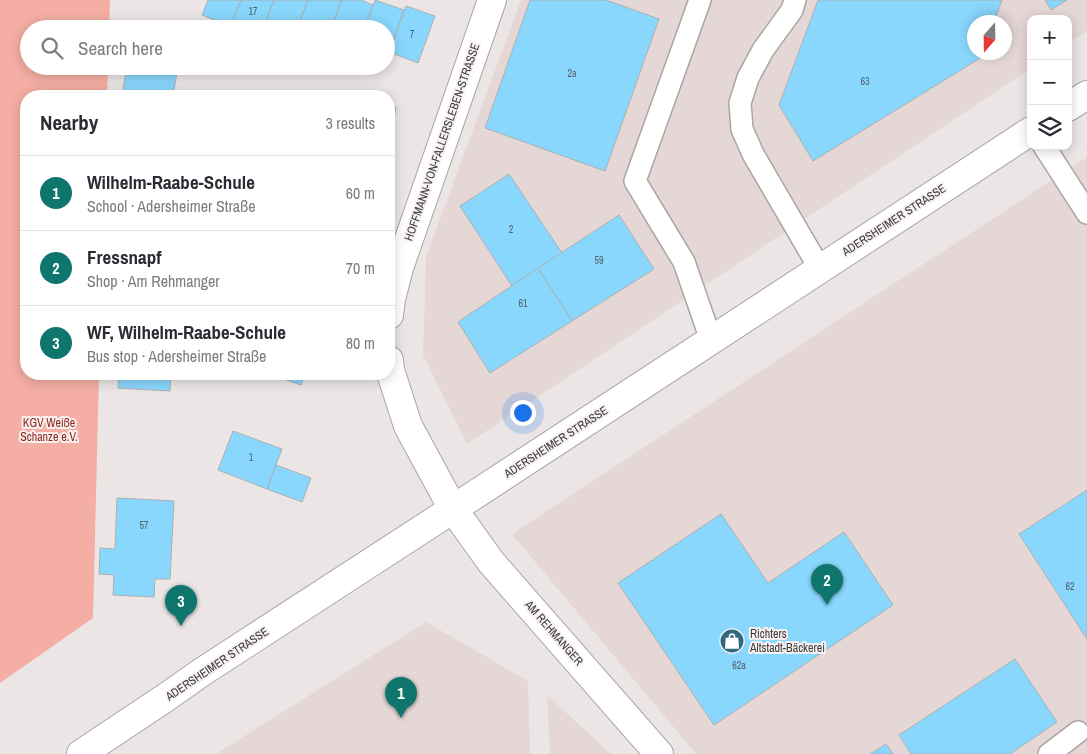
<!DOCTYPE html>
<html lang="en">
<head>
<meta charset="utf-8">
<style>
  body { margin:0; font-family:"Archivo Narrow",sans-serif; background:#f7f7f7; color:#2b2b33 }
  .controls { position:absolute; right:15px; top:15px; display:grid; overflow:hidden; border-radius:10px; box-shadow:0 2px 12px #0003 }
  .controls button { width:45px; height:45px; display:grid; place-items:center; padding:0; border:0; border-bottom:1px solid #e1e1e2; background:#fff; color:#2b2b33; font:25px sans-serif }
  .compass { position:absolute; left:967px; top:15px; width:45px; height:45px; border-radius:50%; background:#fff; box-shadow:0 2px 12px #0003; rotate:200deg }
  .you { position:absolute; left:522px; top:412px; width:18px; height:18px; margin:-12px; border:4px solid #fff; border-radius:50%; background:#1a73e8; box-shadow:0 0 0 8px #1a73e833 }
  .badge { display:grid; place-items:center; width:32px; height:32px; border-radius:50%; background:#0f766e; color:#fff; font-size:16px; font-weight:700 }
  .pin { position:absolute; translate:-50% -41px; filter:drop-shadow(0 1px 2px #0008) }
  .pin::after { content:''; position:absolute; top:26px; width:18px; height:15px; background:inherit; clip-path:polygon(0 0,100% 0,50% 100%) }
  .list { margin:0; padding:0; list-style:none }
  h2 { display:flex; justify-content:space-between; align-items:center; height:65px; margin:0; padding:0 20px; font-size:21px }
  h2 small { font-size:16px; font-weight:400; color:#7c7c81 }
  .list li { display:grid; grid-template-columns:32px 1fr auto; gap:15px; align-items:center; box-sizing:border-box; height:75px; padding:0 20px; border-top:1px solid #e1e1e2 }
  .list b { display:block; font-size:19px; white-space:nowrap }
  .list p { margin:0; font-size:16px; white-space:nowrap; color:#7c7c81 }
  .list em { font-size:16px; font-style:normal; color:#7c7c81 }
  .icon { flex:none; width:28px; height:28px; fill:none; stroke:currentColor; stroke-width:2; stroke-linecap:round; stroke-linejoin:round }
  .map { position:relative; flex:none; width:1087px; height:754px; overflow:hidden }
  .search { position:absolute; background:#fff; box-shadow:0 2px 12px #0003; left:20px; top:20px; width:375px; height:55px; display:flex; align-items:center; gap:12px; box-sizing:border-box; padding:0 18px; border-radius:28px; color:#7c7c81; font-size:19px }
  .panel { position:absolute; background:#fff; box-shadow:0 2px 12px #0003; left:20px; top:90px; width:375px; height:290px; border-radius:20px }
  .map>svg:first-child { display:block }
  .built { fill:#e5d7d5; fill-rule:evenodd }
  .green { fill:#f4aea3 }
  .building { fill:#89d7fc; stroke:#abb0b2 }
  .lines { fill:none; stroke-linecap:round; stroke-linejoin:round }
  .service-casing { stroke:#aaa5a4; stroke-width:24 }
  .minor-casing { stroke:#aaa5a4; stroke-width:30 }
  .secondary-casing { stroke:#aaa5a4; stroke-width:30 }
  .service { stroke:#fff; stroke-width:21 }
  .minor { stroke:#fff; stroke-width:28 }
  .secondary { stroke:#fff; stroke-width:28 }
  .labels { text-anchor:middle; dominant-baseline:central; stroke-width:4; stroke-linejoin:round; paint-order:stroke }
  .number-label { font-size:10px; fill:#51636b }
  .street-label { font-size:12px; fill:#3e3c3b; stroke:#f8f3f2 }
  .park-label { font-size:12px; fill:#92261d; stroke:#f8f3f2 }
  .poi-label { font-size:12px; fill:#3e3c3b; stroke:#f8f3f2; text-anchor:start }
</style>
</head>
<body>
<div class="map">
<svg width="1087" height="754" viewBox="0 0 1087 754">
  <rect width="100%" height="100%" fill="#ebe6e5"/>
  <g class="built">
    <path d="M521,0H1087V31L1068,43V19H1031V68L467,444L423,355L426,257ZM974,22H1004V52H974Z"/>
    <path d="M1087,157V754H696L512,534Z"/>
    <path d="M426,622L528,681L530,754H216Z"/>
    <path d="M547,695L611,754H550Z"/>
  </g>
  <path class="green" d="M0,0H110L109,29H29V66H108L107,96H26V374H99L93,618L0,683Z"/>
  <g class="building">
    <path d="M208,0H241L231,27L202,15Z"/>
    <path d="M241,0H274L263,29H248L232,23Z"/>
    <path d="M274,0H308L297,29H263Z"/>
    <path d="M308,0H342L331,29H297Z"/>
    <path d="M342,0H361L373,5L364,29H331Z"/>
    <path d="M375,0L404,10L387,57L386,29H364Z"/>
    <path d="M530,0H606L659,19L605,171L485,128Z"/>
    <path d="M818,0H1002L994,22H974V52H983L982,57L813,161L779,105Z"/>
    <path d="M1045,0H1067L1051,10Z"/>
    <path d="M406,6L435,16L418,63L389,52Z"/>
    <path d="M127,66H178L173,96H122Z"/>
    <path d="M389,106L396,107L389,146Z"/>
    <path d="M509,174L562,253L512,286L460,206Z"/>
    <path d="M619,215L654,269L572,321L538,268Z"/>
    <path d="M538,268L572,321L490,373L458,322Z"/>
    <path d="M119,374H171L170,391L118,388Z"/>
    <path d="M269,374H305L301,385Z"/>
    <path d="M233,431L282,449L267,489L218,470Z"/>
    <path d="M276,465L311,478L302,502L267,489Z"/>
    <path d="M1087,490V639L1019,534Z"/>
    <path d="M117,498L174,501L170,579H155L154,597L113,595L114,575L99,574L100,548L115,549Z"/>
    <path d="M721,514L768,583L844,532L893,605L714,725L618,583Z"/>
    <path d="M1015,659L1057,722L1010,754H911L899,735Z"/>
    <path d="M886,744L893,754H870Z"/>
  </g>
  <g class="lines">
    <defs>
      <g id="service">
        <path d="M700,0L635,181L684,262L711,340"/>
        <path d="M795,0L792,10L763,50L748,78L740,103L742,129L753,154L820,269"/>
        <path d="M1044,146L1087,213"/>
        <path d="M1049,754L1078,732"/>
      </g>
      <g id="minor">
        <path d="M389,315L391,299L399,268L492,0"/>
        <path d="M389,360L390,370L408,426L453,509L491,562L659,754"/>
      </g>
      <g id="secondary">
        <path d="M1068,107L1087,95"/>
        <path d="M81,754L165,698L202,672L453,509L1031,131"/>
      </g>
    </defs>
    <use href="#service" class="service-casing"/>
    <use href="#minor" class="minor-casing"/>
    <use href="#secondary" class="secondary-casing"/>
    <use href="#service" class="service"/>
    <use href="#minor" class="minor"/>
    <use href="#secondary" class="secondary"/>
  </g>
  <defs>
    <symbol id="shop-disc" viewBox="-11 -11 22 22"><circle r="9.5" fill="#2f6881" stroke="#f8f3f2"/><path d="M-5-2.5h2.3a2.7 3.5 0 0 1 5.4 0H5L5.5 6h-11ZM-1.5-2.5h3a1.5 2.3 0 0 0-3 0Z" fill="#fff"/></symbol>
  </defs>
  <g fill-rule="evenodd">
    <use href="#shop-disc" x="718" y="627" width="28" height="28"/>
  </g>
  <g class="labels">
    <g class="number-label">
      <text x="253" y="11">17</text>
      <text x="412" y="34">7</text>
      <text x="572" y="73">2a</text>
      <text x="865" y="81">63</text>
      <text x="511" y="229">2</text>
      <text x="599" y="260">59</text>
      <text x="523" y="303">61</text>
      <text x="251" y="457">1</text>
      <text x="144" y="525">57</text>
      <text x="1070" y="586">62</text>
      <text x="739" y="665">62a</text>
    </g>
    <g class="street-label">
      <text transform="translate(442 142) rotate(-71)">HOFFMANN-VON-FALLERSLEBEN-STRASSE</text>
      <text transform="translate(894 220) rotate(-33)">ADERSHEIMER STRASSE</text>
      <text transform="translate(556 442) rotate(-33)">ADERSHEIMER STRASSE</text>
      <text transform="translate(554 633) rotate(49)">AM REHMANGER</text>
      <text transform="translate(217 664) rotate(-34)">ADERSHEIMER STRASSE</text>
    </g>
    <g class="park-label">
      <text x="49" y="423">KGV Weiße<tspan x="49" dy="14">Schanze e.V.</tspan></text>
    </g>
    <g class="poi-label">
      <text x="750" y="634">Richters<tspan x="750" dy="14">Altstadt-Bäckerei</tspan></text>
    </g>
  </g>
</svg>
<div class="controls">
<button>+</button>
<button>−</button>
<button><svg class="icon" aria-label="layers" viewBox="0 0 24 24"><path d="M12 4l9 5-9 5-9-5zM3 14l9 5 9-5"/></svg></button>
</div>
<svg class="compass" viewBox="-18 -18 36 36"><path d="M0-13l5 13h-10z" fill="#e53935"/><path d="M0 13l5-13h-10z" fill="#7c7c81"/></svg>
<div class="you"></div>
<div class="pin badge" style="left:401px;top:718px">1</div>
<div class="pin badge" style="left:827px;top:605px">2</div>
<div class="pin badge" style="left:181px;top:626px">3</div>
<div class="search"><svg class="icon" aria-label="search" viewBox="0 0 24 24"><circle cx="10" cy="10" r="6"/><path d="M15 15l6 6"/></svg>Search here</div>
<section class="panel">
<h2>Nearby<small>3 results</small></h2>
<ul class="list">
<li><span class="badge">1</span><div><b>Wilhelm-Raabe-Schule</b><p>School · Adersheimer Straße</p></div><em>60 m</em></li>
<li><span class="badge">2</span><div><b>Fressnapf</b><p>Shop · Am Rehmanger</p></div><em>70 m</em></li>
<li><span class="badge">3</span><div><b>WF, Wilhelm-Raabe-Schule</b><p>Bus stop · Adersheimer Straße</p></div><em>80 m</em></li>
</ul>
</section>
</div>
</body>
</html>
